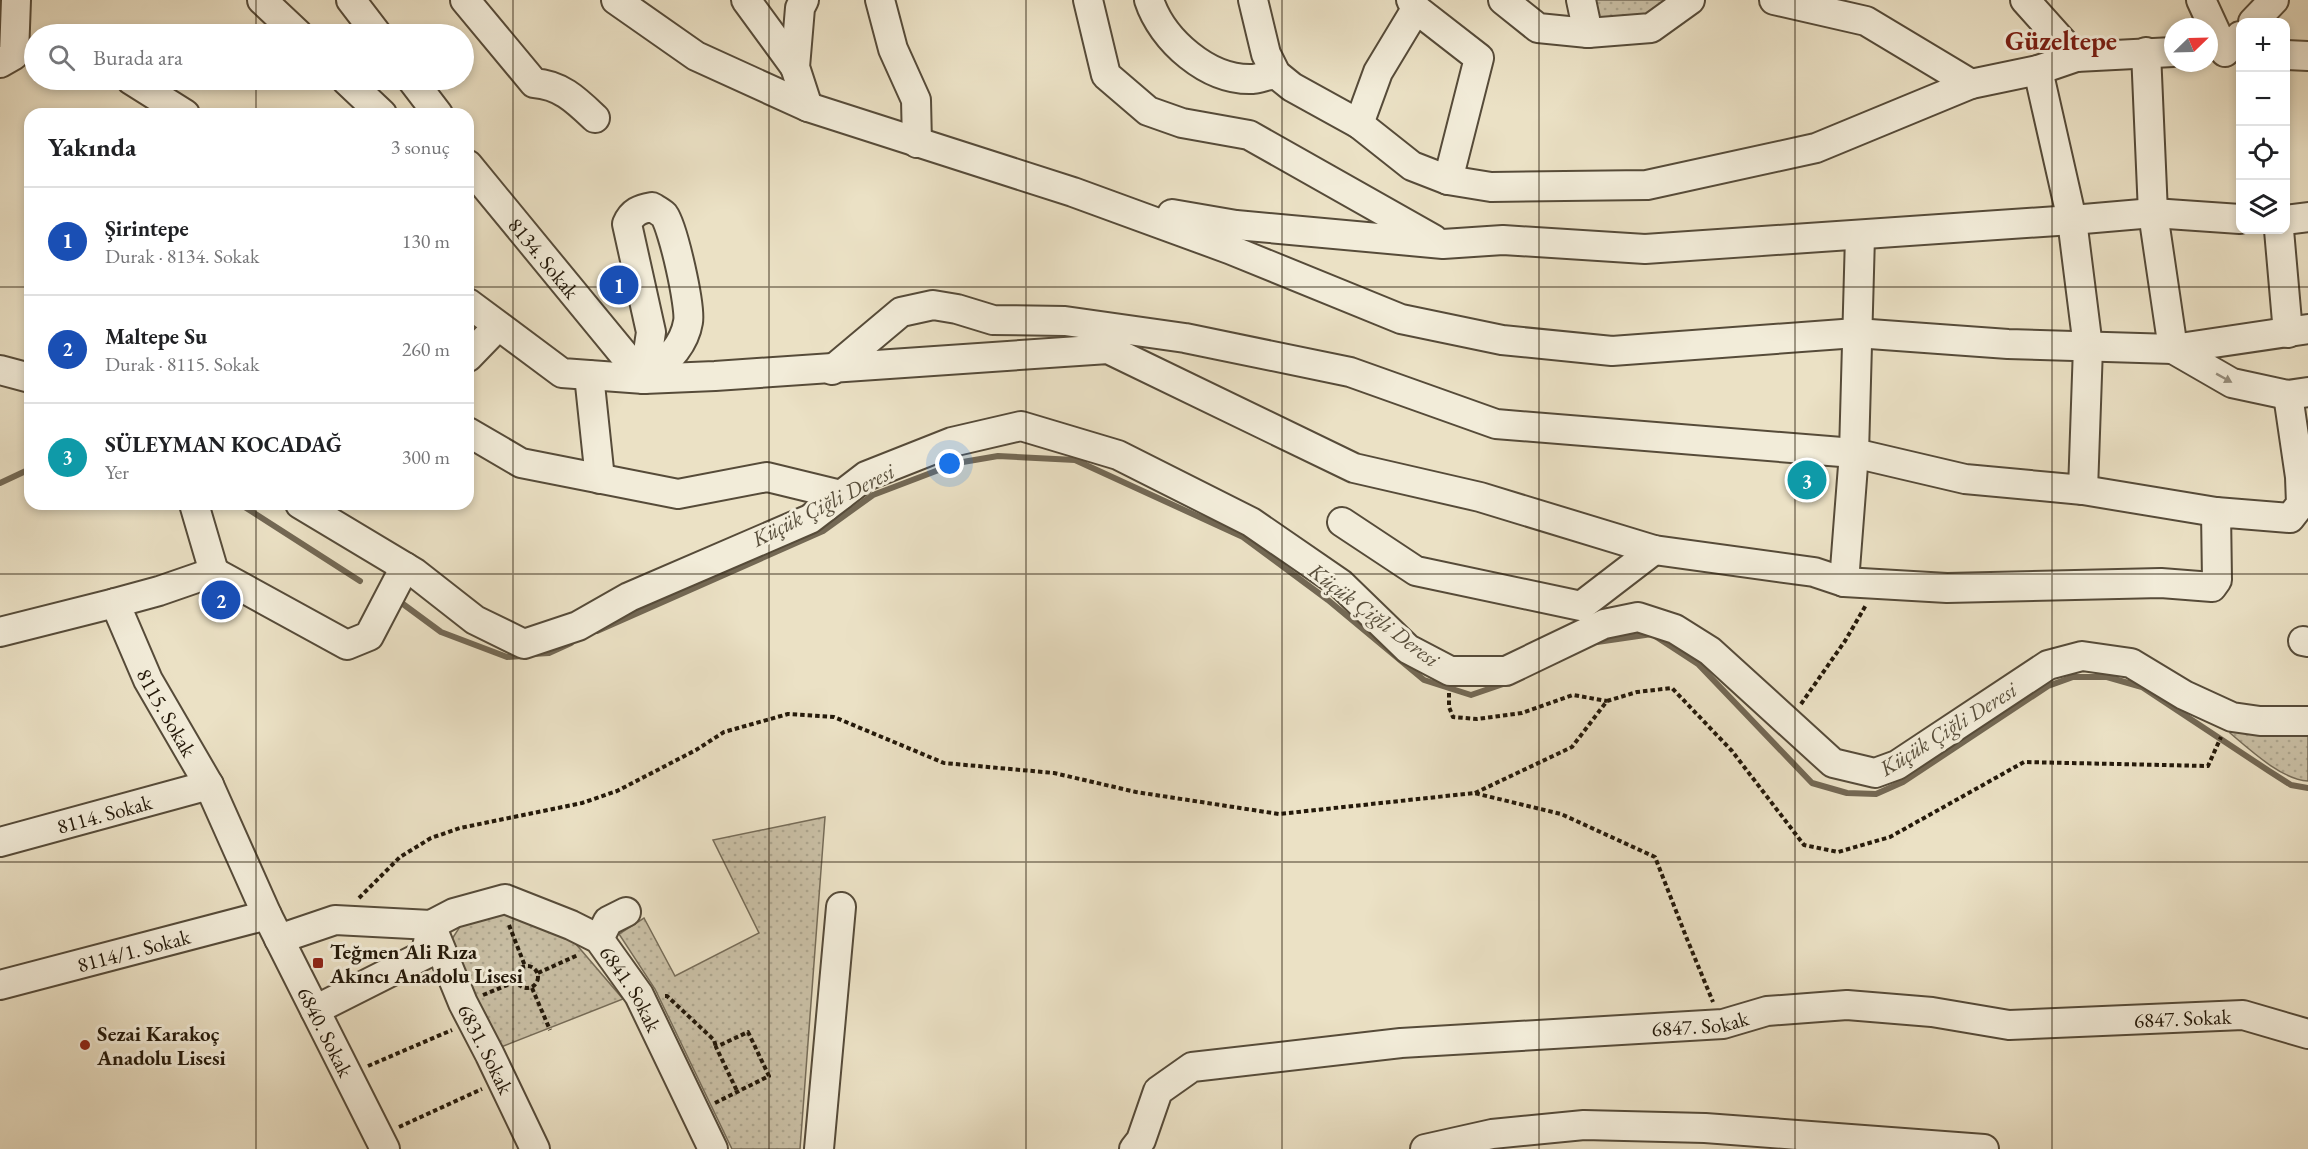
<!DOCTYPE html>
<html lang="tr">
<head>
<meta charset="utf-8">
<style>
  body { margin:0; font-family:"EB Garamond",serif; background:#f2f2f2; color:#202124 }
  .controls { position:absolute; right:18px; top:18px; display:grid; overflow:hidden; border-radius:12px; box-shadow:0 3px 9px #0003 }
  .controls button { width:54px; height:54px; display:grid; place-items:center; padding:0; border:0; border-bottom:2px solid #e0e0e0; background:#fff; color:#202124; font:30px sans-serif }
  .compass { position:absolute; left:2164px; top:18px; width:54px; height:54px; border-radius:50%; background:#fff; box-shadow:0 3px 9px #0003; rotate:67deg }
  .you { position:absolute; left:950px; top:464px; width:21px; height:21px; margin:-15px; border:4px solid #fff; border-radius:50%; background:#1a73e8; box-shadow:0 0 0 9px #1a73e833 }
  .badge { display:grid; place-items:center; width:39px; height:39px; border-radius:50%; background:#b45309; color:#fff; font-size:20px; font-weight:700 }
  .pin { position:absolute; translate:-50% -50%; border:3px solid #fff; box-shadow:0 2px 6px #0006 }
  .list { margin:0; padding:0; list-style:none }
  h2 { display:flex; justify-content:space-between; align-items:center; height:78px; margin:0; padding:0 24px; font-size:26px }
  h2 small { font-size:20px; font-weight:400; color:#757577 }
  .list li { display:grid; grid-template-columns:39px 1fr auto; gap:18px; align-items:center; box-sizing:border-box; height:108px; padding:0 24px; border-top:2px solid #e0e0e0 }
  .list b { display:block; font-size:22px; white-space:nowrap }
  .list p { margin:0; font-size:20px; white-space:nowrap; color:#757577 }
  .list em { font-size:20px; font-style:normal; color:#757577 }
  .icon { flex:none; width:33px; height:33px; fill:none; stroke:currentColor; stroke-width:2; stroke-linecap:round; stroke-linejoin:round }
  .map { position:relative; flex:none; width:2308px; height:1149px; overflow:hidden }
  .search { position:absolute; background:#fff; box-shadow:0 3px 9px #0003; left:24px; top:24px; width:450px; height:66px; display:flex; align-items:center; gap:15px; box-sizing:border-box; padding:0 21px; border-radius:33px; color:#757577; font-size:22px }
  .panel { position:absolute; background:#fff; box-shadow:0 3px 9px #0003; left:24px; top:108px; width:450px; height:402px; border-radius:18px }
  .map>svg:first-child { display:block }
  .grass { fill:url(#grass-dots); stroke:#766c58; stroke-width:1.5 }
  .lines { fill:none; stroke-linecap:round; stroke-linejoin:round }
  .stream { stroke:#736854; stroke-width:6 }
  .minor-casing { stroke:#564b39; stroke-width:32 }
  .path { stroke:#24190a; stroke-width:4; stroke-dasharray:4.5 3; stroke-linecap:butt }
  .minor { stroke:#f2ecd9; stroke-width:28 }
  .oneway { fill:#958d7c }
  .grid { fill:none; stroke:#24190a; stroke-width:1.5; stroke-opacity:0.55 }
  .poi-dot { fill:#8f2418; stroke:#f2ecd9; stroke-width:2 }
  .labels { text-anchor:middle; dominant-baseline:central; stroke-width:6; stroke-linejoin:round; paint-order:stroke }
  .street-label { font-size:21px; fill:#24190a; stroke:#f2ecd9 }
  .poi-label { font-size:21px; font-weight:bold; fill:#24190a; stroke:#f2ecd9; text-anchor:start }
  .water-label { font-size:22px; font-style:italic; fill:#584e3b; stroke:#f2ecd9 }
  .district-label { font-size:27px; font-weight:bold; fill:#7a1f14; stroke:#f2ecd9 }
</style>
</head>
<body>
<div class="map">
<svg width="2308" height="1149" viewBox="0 0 2308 1149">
  <defs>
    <pattern id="grass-dots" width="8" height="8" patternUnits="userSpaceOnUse" patternTransform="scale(1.5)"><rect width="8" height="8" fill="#c9bfa5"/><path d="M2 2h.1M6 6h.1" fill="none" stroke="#aca48d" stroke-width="1.8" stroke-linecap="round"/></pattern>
  </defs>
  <rect width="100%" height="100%" fill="#ebe1c5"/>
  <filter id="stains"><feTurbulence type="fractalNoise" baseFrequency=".00333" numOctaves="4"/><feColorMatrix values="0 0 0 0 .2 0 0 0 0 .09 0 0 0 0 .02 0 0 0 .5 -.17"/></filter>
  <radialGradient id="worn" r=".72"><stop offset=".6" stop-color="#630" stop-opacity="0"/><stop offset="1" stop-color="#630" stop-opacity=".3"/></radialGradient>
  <g class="grass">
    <path d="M1591,0H1671L1668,10L1593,22Z"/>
    <path d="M2235,723L2308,729V781C2282,780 2249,749 2230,733Z"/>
    <path d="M825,817L800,1149H732L655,989L619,934L644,918L675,976L759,933L713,840Z"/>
    <path d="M507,908L563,929L623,999L501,1047L456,955L452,939L461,925Z"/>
  </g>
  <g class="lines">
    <g class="stream">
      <path d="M0,483L30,469"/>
      <path d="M240,504L360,581"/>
      <path d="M403,604L441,632L507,657L522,656"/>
      <path d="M597,631L823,531L873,495L957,463L998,456L1075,460L1243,537L1328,600L1424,680L1471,695L1506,683"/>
      <path d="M1597,642L1652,634L1698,664L1812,783L1847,793L1876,794L1903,782L2048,686L2073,677H2107L2142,687L2269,771L2291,785L2308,788"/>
      <path d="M533,654L549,653L571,643"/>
    </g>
    <defs>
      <g id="minor">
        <path d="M262,0L298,34"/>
        <path d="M351,0L377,34"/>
        <path d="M465,0L534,83C561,85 576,100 595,118"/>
        <path d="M616,0L696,56L808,107L1073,192L1229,249L1401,319L1502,340L1612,351L1856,333L2008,344L2173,349L2308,329"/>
        <path d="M746,0L795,67"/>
        <path d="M804,0L800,8L795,67L808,107"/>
        <path d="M880,0L893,49L916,100L917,143"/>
        <path d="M1088,0L1106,75L1148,111L1182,123L1249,135L1433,239"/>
        <path d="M1149,0C1162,40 1208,81 1253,79C1260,78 1268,75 1276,74"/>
        <path d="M1253,0L1266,54L1276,74L1292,87L1359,124L1412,166L1448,180L1491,187L1647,185L1816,148L1971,84"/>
        <path d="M1411,0L1416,9L1479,58L1448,180"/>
        <path d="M1503,0L1538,28L1588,33L1651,28L1690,0"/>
        <path d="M1581,0L1588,33"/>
        <path d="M1774,0L1866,21L1971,84L2038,70L2076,57L2173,52"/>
        <path d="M2025,0L2076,57"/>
        <path d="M2201,0L2225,52L2240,36"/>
        <path d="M2253,22L2274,0"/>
        <path d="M2146,52L2153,213L2173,349"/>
        <path d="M2286,55L2308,56"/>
        <path d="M0,63L14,55L16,0"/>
        <path d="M2038,70L2072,220L2088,347L2083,490"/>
        <path d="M131,80L185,114"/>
        <path d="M346,80L382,114"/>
        <path d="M412,80L438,114"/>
        <path d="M1359,124L1378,72L1416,9"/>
        <path id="s1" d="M468,165L644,379"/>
        <path d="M652,207C655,209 661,212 664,215C673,227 691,307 688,322C684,347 663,366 644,379L651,332L627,224C632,212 640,209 652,207Z"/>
        <path d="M1172,214L1236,225L1443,244L1503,240L1645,249L2072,220L2153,213L2240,219"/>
        <path d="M2286,220L2308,217"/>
        <path d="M2279,230L2288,333"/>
        <path d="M468,303L562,373L644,379L715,376L1108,349L1354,468L1480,497L1654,550L1814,572L1844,582L1947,588L2161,583L2212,587L2217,580L2216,512L2290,518L2301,504L2300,477L2288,395"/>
        <path d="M2173,349L2232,383L2288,395L2308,392"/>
        <path d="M468,357L498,326"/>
        <path d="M0,370L30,378"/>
        <path d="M832,370L901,312L933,305L957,309L993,320L1065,321L1185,338L1350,372L1496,424L1854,453L1965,479L2083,490L2216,512"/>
        <path d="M589,375L600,479"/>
        <path d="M468,432L521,463L678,494L767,477L841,495"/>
        <path d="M194,504L214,572"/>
        <path d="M300,504L415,573L475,620L524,644L578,626L629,597L810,519L866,476L952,442L1021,426L1118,455L1251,522L1341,584L1408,649L1450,671H1506L1604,624L1638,617L1675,629L1710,651L1833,763L1875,773L1897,765L2048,665L2082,656L2131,663L2184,695L2232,717L2260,721H2308"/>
        <path d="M1342,522L1416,571L1581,606L1654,550"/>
        <path id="s2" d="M214,572L159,591L115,603L148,680L209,785L267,915L385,1149"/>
        <path d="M214,572L347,645L369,636L405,567"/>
        <path d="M1844,582L1854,453L1860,236"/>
        <path d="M0,632L115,603"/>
        <path d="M2303,641L2308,642"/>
        <path id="s3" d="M0,842L209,785"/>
        <path id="s4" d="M279,939L335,920L431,925L463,1003L490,1055L535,1149"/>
        <path d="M599,939L608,921L626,912"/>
        <path id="s5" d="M0,985L267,915"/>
        <path id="s6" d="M315,1010L426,954L431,925L454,913L505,899L571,925L599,939L639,995L713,1149"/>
        <path d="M819,1149L841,907"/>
        <path id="s7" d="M1134,1149L1141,1140L1158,1091L1192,1067L1401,1043L1723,1024L1767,1011L1847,1005L1932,1012L2009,1025L2243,1015L2308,1034"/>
        <path d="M1425,1149L1492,1134L1584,1125L1705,1128L1984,1149"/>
      </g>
    </defs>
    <use href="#minor" class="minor-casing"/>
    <g class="path">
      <path d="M1449,693V707L1453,717L1477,719L1522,713L1573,695L1607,701"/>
      <path d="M1801,704L1845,641L1866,605"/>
      <path d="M1475,793L1572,747L1607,701L1637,692L1672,688L1732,751L1804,845L1838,852L1890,837L2024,762L2208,766L2221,737"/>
      <path d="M359,898L400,857L431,838L460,828L582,803L617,791L696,750L724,732L788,714L834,717L944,763L1054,773L1136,792L1279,814L1474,793L1561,814L1655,857L1687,939L1713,1002"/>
      <path d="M509,925L525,966"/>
      <circle cx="527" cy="977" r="11"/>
      <path d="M538,973L578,955"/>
      <path d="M532,988L550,1030"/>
      <path d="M483,995L517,981"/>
      <path d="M665,996H667L714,1040L716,1047"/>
      <path d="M368,1066L452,1030"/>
      <path d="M715,1103L769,1076L748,1032L716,1047L737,1091"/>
      <path d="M399,1127L482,1089"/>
    </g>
    <use href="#minor" class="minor"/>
  </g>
  <defs><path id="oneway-solid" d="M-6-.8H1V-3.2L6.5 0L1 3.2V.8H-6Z" transform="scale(1.5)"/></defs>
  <use class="oneway" href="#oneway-solid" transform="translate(2224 378) rotate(29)"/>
  <path class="grid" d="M256,0V34M513,0V1149M769,0V1149M1026,0V1149M1282,0V1149M1539,0V1149M1795,0V1149M2052,0V1149M256,80V114M0,287H30M468,287H2308M256,504V1149M0,574H2308M0,862H2308"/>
  <g class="poi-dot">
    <rect x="312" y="957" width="12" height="12" rx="3"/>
    <circle cx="85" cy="1045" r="6"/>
  </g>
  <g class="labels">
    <g class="street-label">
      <text stroke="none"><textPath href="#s1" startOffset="120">8134. Sokak</textPath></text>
      <text stroke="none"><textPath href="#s2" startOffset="225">8115. Sokak</textPath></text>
      <text stroke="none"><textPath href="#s3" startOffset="108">8114. Sokak</textPath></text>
      <text stroke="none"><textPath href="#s5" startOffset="138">8114/1. Sokak</textPath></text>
      <text stroke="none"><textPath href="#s6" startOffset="394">6841. Sokak</textPath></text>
      <text stroke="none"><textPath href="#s7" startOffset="1101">6847. Sokak</textPath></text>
      <text stroke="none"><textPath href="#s7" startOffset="615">6847. Sokak</textPath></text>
      <text stroke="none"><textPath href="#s2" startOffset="582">6840. Sokak</textPath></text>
      <text stroke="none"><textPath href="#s4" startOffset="291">6831. Sokak</textPath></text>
    </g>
    <g class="poi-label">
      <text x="330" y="951">Teğmen Ali Rıza<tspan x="330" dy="24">Akıncı Anadolu Lisesi</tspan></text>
      <text x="97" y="1033">Sezai Karakoç<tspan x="97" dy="24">Anadolu Lisesi</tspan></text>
    </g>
    <g class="water-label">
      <text transform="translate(823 505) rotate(-27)">Küçük Çiğli Deresi</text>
      <text transform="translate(1374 615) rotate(37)">Küçük Çiğli Deresi</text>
      <text transform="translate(1948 729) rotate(-32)">Küçük Çiğli Deresi</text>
    </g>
    <g class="district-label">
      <text x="2061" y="40">Güzeltepe</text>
    </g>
  </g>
  <rect width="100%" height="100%" filter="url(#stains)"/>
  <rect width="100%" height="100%" fill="url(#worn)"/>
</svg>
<div class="controls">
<button>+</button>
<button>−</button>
<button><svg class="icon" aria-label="locate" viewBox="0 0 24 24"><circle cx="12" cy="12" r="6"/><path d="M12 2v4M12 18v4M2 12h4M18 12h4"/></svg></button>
<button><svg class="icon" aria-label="layers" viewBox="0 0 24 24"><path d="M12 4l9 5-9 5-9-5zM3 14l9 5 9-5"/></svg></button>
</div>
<svg class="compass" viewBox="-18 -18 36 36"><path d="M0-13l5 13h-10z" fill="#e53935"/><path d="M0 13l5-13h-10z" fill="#757577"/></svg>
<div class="you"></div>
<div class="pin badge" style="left:619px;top:285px;background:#1a4fb4">1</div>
<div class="pin badge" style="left:221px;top:600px;background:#1a4fb4">2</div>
<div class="pin badge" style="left:1807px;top:480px;background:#0f9aa8">3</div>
<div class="search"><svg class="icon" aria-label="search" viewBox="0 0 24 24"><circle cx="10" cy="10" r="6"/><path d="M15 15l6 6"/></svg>Burada ara</div>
<section class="panel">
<h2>Yakında<small>3 sonuç</small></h2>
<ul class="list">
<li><span class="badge" style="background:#1a4fb4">1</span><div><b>Şirintepe</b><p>Durak · 8134. Sokak</p></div><em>130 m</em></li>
<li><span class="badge" style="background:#1a4fb4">2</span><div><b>Maltepe Su</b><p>Durak · 8115. Sokak</p></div><em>260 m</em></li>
<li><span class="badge" style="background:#0f9aa8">3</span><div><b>SÜLEYMAN KOCADAĞ</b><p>Yer</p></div><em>300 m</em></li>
</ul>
</section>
</div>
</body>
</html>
